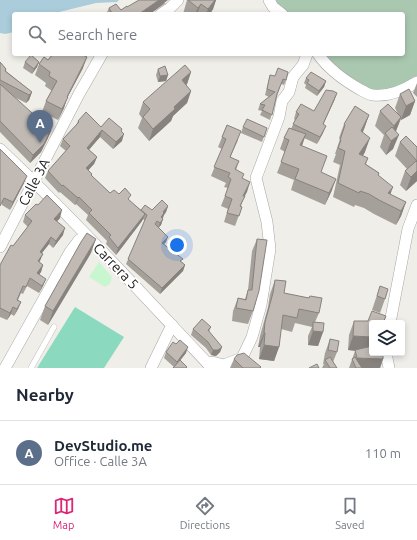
<!DOCTYPE html>
<html lang="en">
<head>
<meta charset="utf-8">
<style>
  body { margin:0; font-family:Ubuntu,sans-serif; background:#f6f6f7; color:#1f2937 }
  .controls { position:absolute; right:12px; bottom:12px; display:grid; overflow:hidden; border-radius:4px; box-shadow:0 2px 6px #0003 }
  .controls button { width:36px; height:36px; display:grid; place-items:center; padding:0; border:0; border-bottom:1px solid #e0e1e3; background:#fff; color:#1f2937; font:20px sans-serif }
  .you { position:absolute; left:177px; top:245px; width:14px; height:14px; margin:-10px; border:3px solid #fff; border-radius:50%; background:#1a73e8; box-shadow:0 0 0 6px #1a73e833 }
  .badge { display:grid; place-items:center; width:26px; height:26px; border-radius:50%; background:#db2777; color:#fff; font-size:13px; font-weight:700 }
  .pin { position:absolute; translate:-50% -33px; filter:drop-shadow(0 1px 2px #0008) }
  .pin::after { content:''; position:absolute; top:21px; width:14px; height:12px; background:inherit; clip-path:polygon(0 0,100% 0,50% 100%) }
  .list { margin:0; padding:0; list-style:none }
  h2 { display:flex; justify-content:space-between; align-items:center; height:52px; margin:0; padding:0 16px; font-size:17px }
  h2 small { font-size:13px; font-weight:400; color:#747a83 }
  .list li { display:grid; grid-template-columns:26px 1fr auto; gap:12px; align-items:center; box-sizing:border-box; height:64px; padding:0 16px; border-top:1px solid #e0e1e3 }
  .list b { display:block; font-size:15px; white-space:nowrap }
  .list p { margin:0; font-size:13px; white-space:nowrap; color:#747a83 }
  .list em { font-size:13px; font-style:normal; color:#747a83 }
  .icon { flex:none; width:22px; height:22px; fill:none; stroke:currentColor; stroke-width:2; stroke-linecap:round; stroke-linejoin:round }
  .map { position:relative; flex:none; width:417px; height:368px; overflow:hidden }
  .search { position:absolute; background:#fff; box-shadow:0 2px 6px #0003; left:12px; right:12px; top:12px; height:44px; display:flex; align-items:center; gap:10px; box-sizing:border-box; padding:0 14px; border-radius:4px; color:#747a83; font-size:15px }
  .sheet { height:116px; background:#fff }
  nav { display:flex; justify-content:space-around; align-items:center; box-sizing:border-box; height:56px; border-top:1px solid #e0e1e3; background:#fff; font-size:11px; color:#747a83 }
  nav a { display:grid; justify-items:center; gap:2px }
  nav .on { color:#db2777 }
  .map>svg:first-child { display:block }
  .cemetery { fill:#aac8b0 }
  .park { fill:#c8f7cf }
  .pitch { fill:#8bdac0 }
  .water { fill:#abcddb }
  .lines { fill:none; stroke-linecap:round; stroke-linejoin:round }
  .service-casing { stroke:#a7a7a7; stroke-width:6 }
  .minor-casing { stroke:#a7a7a7; stroke-width:12 }
  .service { stroke:#fff; stroke-width:5.5 }
  .minor { stroke:#fff; stroke-width:11 }
  .wall { fill:#a6a09b }
  .shaded-wall { fill:#87827e }
  .building { fill:#c1bab4; stroke:#87827e }
  .labels { text-anchor:middle; dominant-baseline:central; stroke-width:3.5; stroke-linejoin:round; paint-order:stroke }
  .street-label { font-size:14px; fill:#202020; stroke:#fff }
</style>
</head>
<body>
<div class="map">
<svg width="417" height="368" viewBox="0 0 417 368">
  <rect width="100%" height="100%" fill="#f0eee8"/>
  <path class="cemetery" d="M269,0H417V82L371,95L318,54H403V14H282Z"/>
  <path class="park" d="M99,262L112,277L110,284L105,287L89,277Z"/>
  <path class="pitch" d="M75,307L124,337L104,368H37Z"/>
  <path class="water" d="M0,0H119L117,2L96,3L51,14H14V32L5,34L0,33Z"/>
  <g class="lines">
    <defs>
      <path id="service" d="M31,368L54,327"/>
      <g id="minor">
        <path d="M269,0L273,7L282,14"/>
        <path d="M161,14L170,8L178,0"/>
        <path d="M318,54C329,70 345,81 361,90C365,92 369,95 373,95C388,97 404,90 417,82"/>
        <path d="M0,149C74,219 142,294 212,368"/>
        <path d="M0,247L79,94L102,54"/>
        <path d="M390,323L408,229L417,205"/>
        <path d="M386,353L389,368"/>
        <path d="M208,364L212,362L224,365L242,358L252,337L261,305L270,249L267,222L256,178L279,117L282,101L289,92L293,77L303,65L307,54"/>
        <path d="M5,368L70,252L79,240L87,236"/>
        <path d="M151,368L172,325"/>
      </g>
    </defs>
    <use href="#service" class="service-casing"/>
    <use href="#minor" class="minor-casing"/>
    <use href="#service" class="service"/>
    <use href="#minor" class="minor"/>
  </g>
  <g class="wall">
    <path d="M187,0H216L213,9L210,14H183Z"/>
    <path d="M166,3L150,14H106L109,8L121,10L127,7Z"/>
    <path d="M49,54H81L83,68L67,98L64,108L58,120L42,112L46,101L52,91L45,86L46,83L35,75L39,64L48,60L51,56Z"/>
    <path d="M0,62L6,69V71L32,92L29,100L26,103L14,97L48,138L41,152L30,163L0,132Z"/>
    <path d="M25,62H39L37,67L32,74L23,68Z"/>
    <path d="M158,69L168,75L166,81L158,82L156,75Z"/>
    <path d="M191,72L187,84L186,85L191,91L187,103L173,116L171,121L149,141L138,128L142,118L139,114L143,102Z"/>
    <path d="M270,75L286,80L284,85L281,84L277,96L270,120L260,115L262,111L258,110L260,104L269,97L265,95Z"/>
    <path d="M306,78L326,81L324,87L317,96L305,88L306,85L304,83Z"/>
    <path d="M417,83V97L413,93Z"/>
    <path d="M337,93L334,101L323,125V133L317,144L304,138L301,146L321,172L332,190L325,205L291,190L294,180L277,173L285,152L280,149L284,138L291,129L295,120L294,119L296,112L314,111Z"/>
    <path d="M400,94L415,101L410,115L401,120V119L396,131L393,149L386,155L380,147L384,135L375,126L380,111L398,114L395,108Z"/>
    <path d="M369,115L363,132L365,152L363,156L368,158L366,164L379,173L378,176L390,195L406,202L401,216L396,225L374,214L364,208L355,205L354,207L333,197L340,165L333,162L336,154H335L340,139L339,138L344,124Z"/>
    <path d="M78,121L101,127L121,131L122,141L113,149L100,137L89,150L97,157L94,164L88,170L92,174L91,176L110,193L119,194L129,201L141,210H152L168,206L166,212L164,215L161,225L159,227L166,242L164,244L185,265L183,271L160,294L126,264L145,221L143,219L142,221L116,255L106,244L107,241L86,220L88,215L76,204L75,205L60,192L59,193L45,178L48,171L66,151L60,146L63,139L76,125Z"/>
    <path d="M227,125L238,140L230,158L239,161L236,170L242,179L250,182L244,196L241,206L242,207L235,226L224,222L228,209L221,206L228,188L224,187L226,183L211,176L222,149L218,147Z"/>
    <path d="M243,127L267,128L262,142L241,133Z"/>
    <path d="M400,142L417,147V181L406,191L400,185L405,171L407,169L395,156Z"/>
    <path d="M0,149L24,183L10,210L2,205Z"/>
    <path d="M38,205L60,218L57,221L63,235L53,248L49,244L42,253L39,262L43,265L41,272L39,274L43,286L39,293L27,286L23,294L21,293L18,300L21,302L18,309L14,316L11,314L7,320L0,317V265L13,246L28,227L23,222L25,215Z"/>
    <path d="M257,239L253,311L248,324L232,321L233,311L238,298L245,299L248,290L252,251Z"/>
    <path d="M91,253L48,325L40,320L45,306Z"/>
    <path d="M275,280L284,293L309,298L310,296L319,313L315,322L323,332L318,346L308,345V336L312,327L295,323L292,332L281,329L279,347L274,361L259,359L260,347H258L260,336L268,307L270,294Z"/>
    <path d="M380,286L385,299L380,313L372,310Z"/>
    <path d="M354,321L372,323L383,359L380,368H349L355,351L348,350L349,335Z"/>
    <path d="M211,327L209,332L222,347L220,352L216,356L211,355L206,348L191,335L193,329Z"/>
    <path d="M330,339L337,352L333,362L337,368H322L324,364H323L325,353Z"/>
    <path d="M166,352L186,353L174,367L164,358Z"/>
    <path d="M234,359L260,368H230Z"/>
  </g>
  <g class="shaded-wall">
    <path d="M159,0H168L150,14H139Z"/>
    <path d="M215,0H216L213,9L210,14H206L208,9Z"/>
    <path d="M201,4L197,14H195L198,8Z"/>
    <path d="M87,57L83,68L67,98L64,108L58,120L67,97Z"/>
    <path d="M39,62L37,67L32,74L34,69Z"/>
    <path d="M191,72L187,84L178,92L182,80Z"/>
    <path d="M168,75L166,81L158,82L160,76Z"/>
    <path d="M326,81L324,87L317,96L319,91Z"/>
    <path d="M191,91L187,103L173,116L171,121L149,141L153,129L174,107Z"/>
    <path d="M32,92L29,100L26,103L29,95Z"/>
    <path d="M337,93L334,101L320,131L323,124Z"/>
    <path d="M415,101L410,115L401,120L406,106Z"/>
    <path d="M369,115L364,129L356,145L361,131Z"/>
    <path d="M401,117L396,131L389,138L394,126Z"/>
    <path d="M326,126L323,133L317,144L320,137Z"/>
    <path d="M51,130L48,138L41,152L30,163L33,155Z"/>
    <path d="M102,130L100,137L84,155L87,148Z"/>
    <path d="M124,134L122,141L113,149L116,142Z"/>
    <path d="M306,134L302,146L296,157L300,145Z"/>
    <path d="M399,135L393,149L386,155L391,141Z"/>
    <path d="M370,138L365,152L354,168L359,154Z"/>
    <path d="M97,157L94,164L84,175L86,168Z"/>
    <path d="M417,171V181L406,191L411,177Z"/>
    <path d="M27,176L24,183L10,210L13,202Z"/>
    <path d="M336,179L332,190L325,205L329,193Z"/>
    <path d="M250,182L247,192L240,205L243,196Z"/>
    <path d="M393,187L388,201V193Z"/>
    <path d="M79,197L76,204L75,205L78,198Z"/>
    <path d="M406,202L401,216L396,225L401,211Z"/>
    <path d="M168,206L166,212L164,215L162,219L159,223L163,212Z"/>
    <path d="M62,210L60,218L52,227L54,219Z"/>
    <path d="M145,214L142,221L116,255L118,248Z"/>
    <path d="M163,219L161,225L158,228L160,223Z"/>
    <path d="M65,228L63,235L53,248L56,241Z"/>
    <path d="M51,237L49,244L37,259L40,252Z"/>
    <path d="M168,237L166,242L160,248L162,243Z"/>
    <path d="M96,239L91,253L48,325L53,311Z"/>
    <path d="M43,254L40,261L35,268L38,261Z"/>
    <path d="M43,265L41,272L35,281L37,273Z"/>
    <path d="M185,265L183,271L160,294L162,288Z"/>
    <path d="M46,279L43,286L39,293L42,286Z"/>
    <path d="M21,302L18,309L14,316L17,309Z"/>
    <path d="M13,307L11,314L7,320L10,313Z"/>
    <path d="M313,331L323,332L318,346L308,345Z"/>
    <path d="M264,333H265L260,347H258Z"/>
    <path d="M353,336L372,337V352L348,350Z"/>
    <path d="M264,345L279,347L274,361L259,359Z"/>
    <path d="M188,347L186,353L175,367L177,362Z"/>
    <path d="M222,347L220,352L216,356L211,355L213,350Z"/>
    <path d="M357,358L383,359L380,368H356L355,365Z"/>
  </g>
  <g class="building">
    <path d="M139,0H159L139,14H110L112,13L109,8L116,4L121,10L127,6V7Z"/>
    <path d="M188,0H215L208,9L201,4L198,8Z"/>
    <path d="M53,54H81L87,57L67,97H68L62,109L46,101L57,81L49,76L50,72L39,64L44,57L48,60Z"/>
    <path d="M31,55L39,62L34,69L25,62Z"/>
    <path d="M0,62L6,69L5,71L32,92L29,95L0,80Z"/>
    <path d="M185,65L191,72L182,80L191,91L174,107L175,109L153,129L143,117L150,109L143,102Z"/>
    <path d="M165,66L168,75L160,76L158,69Z"/>
    <path d="M278,68L288,72L286,80L283,79L277,94L272,115L262,110L265,105L260,104L275,92L267,89L270,75L275,76Z"/>
    <path d="M311,72L326,81L319,91L307,83L309,80L306,78Z"/>
    <path d="M0,84L51,130L44,144L33,155L0,121Z"/>
    <path d="M409,89L415,101L406,106L400,94Z"/>
    <path d="M326,90L333,91L337,93L323,124L326,126L320,137L293,124L299,114L296,112L301,104L314,111Z"/>
    <path d="M388,104L401,117L394,126L380,111Z"/>
    <path d="M355,106L369,115L361,131L370,138L359,154L368,158L365,164L379,173L378,175L393,187L388,193L406,202L401,211L379,200L369,194L360,191L359,193L338,183L345,151L338,148L341,140H340L345,125L344,124Z"/>
    <path d="M86,112L101,127L109,118L122,129L121,131L124,134L116,142L102,130L87,148L97,157L86,168L92,174L91,175L110,193L114,190L119,194L125,188L131,195L128,199L145,214L118,248L109,237L111,235L89,213L92,210L79,197L78,198L63,185L62,186L48,171L70,146L63,139L79,122L78,121Z"/>
    <path d="M247,119L267,128L264,137L243,127Z"/>
    <path d="M227,125L241,131L230,157L239,161L235,169L244,174L242,178L250,182L243,196H245L240,206L242,207L239,216L227,213L232,199L225,196L231,179L228,177L230,173L214,167L226,139L222,137Z"/>
    <path d="M392,127L399,135L391,141L385,133Z"/>
    <path d="M289,128L306,134L300,145L327,156L321,172L336,179L329,193L295,179L299,169L281,162L289,140L284,138Z"/>
    <path d="M406,136L417,147V161L400,142Z"/>
    <path d="M0,149L27,176L13,202L4,198L0,206Z"/>
    <path d="M416,161L417,162V171L411,177L405,171Z"/>
    <path d="M47,195L62,210L54,219L65,228L56,241L51,237L40,252L43,254L38,261L43,265L37,273L46,279L42,286L30,278L26,287L23,286L17,300L21,302L17,309L13,307L10,313L0,308V265L11,245L13,246L32,221L25,215L36,204L38,205Z"/>
    <path d="M162,200L168,206L163,212L164,213L161,217L163,219L160,223L157,221L155,224L168,237L162,243L183,259L180,261L185,265L162,288L128,259L147,215L141,210L145,205L152,210Z"/>
    <path d="M87,233L96,239L53,311L45,306L81,242Z"/>
    <path d="M257,239L267,240L259,291L253,311L236,308L238,298L246,300L248,290H252Z"/>
    <path d="M275,280L286,281L284,293L309,298L310,296L322,298L319,313L299,309L297,318L283,315L279,347L264,345L265,333H264L265,322L273,293Z"/>
    <path d="M380,286L388,289L385,299L377,296Z"/>
    <path d="M372,311L386,316L383,323H372V337L353,336L354,321H368Z"/>
    <path d="M202,319L211,327L208,330L222,347L218,350H213L208,342L193,329Z"/>
    <path d="M313,322L324,323L323,332L313,331Z"/>
    <path d="M330,339L339,341L337,352L328,350Z"/>
    <path d="M180,340L188,347L177,362L166,352L173,342L176,344Z"/>
    <path d="M372,346V353H383V359L357,358L355,350Z"/>
    <path d="M244,353L261,367L260,368H243L234,359L237,355Z"/>
    <path d="M330,357L337,368H330L325,360Z"/>
    <path d="M355,357L362,368H356L352,359Z"/>
    <path d="M180,360L187,367L186,368H173Z"/>
    <path d="M317,364L319,368H309Z"/>
  </g>
  <g class="labels">
    <g class="street-label">
      <text transform="translate(34 182) rotate(-63)">Calle 3A</text>
      <text transform="translate(116 266) rotate(46)">Carrera 5</text>
    </g>
  </g>
</svg>
<div class="controls">
<button><svg class="icon" aria-label="layers" viewBox="0 0 24 24"><path d="M12 4l9 5-9 5-9-5zM3 14l9 5 9-5"/></svg></button>
</div>
<div class="you"></div>
<div class="pin badge" style="left:40px;top:143px;background:#5c6f8a">A</div>
<div class="search"><svg class="icon" aria-label="search" viewBox="0 0 24 24"><circle cx="10" cy="10" r="6"/><path d="M15 15l6 6"/></svg>Search here</div>
</div>
<section class="sheet">
<h2>Nearby<small></small></h2>
<ul class="list">
<li><span class="badge" style="background:#5c6f8a">A</span><div><b>DevStudio.me</b><p>Office · Calle 3A</p></div><em>110 m</em></li>
</ul>
</section>
<nav>
<a class="on"><svg class="icon" aria-label="map" viewBox="0 0 24 24"><path d="M3 6l6-2 6 2 6-2v14l-6 2-6-2-6 2zM9 4v14M15 6v14"/></svg>Map</a>
<a><svg class="icon" aria-label="directions" viewBox="0 0 24 24"><path d="M12 3l9 9-9 9-9-9zM9 14v-3h6M13 9l2 2-2 2"/></svg>Directions</a>
<a><svg class="icon" aria-label="saved" viewBox="0 0 24 24"><path d="M7 4h10v16l-5-4-5 4z"/></svg>Saved</a>
</nav>
</body>
</html>
